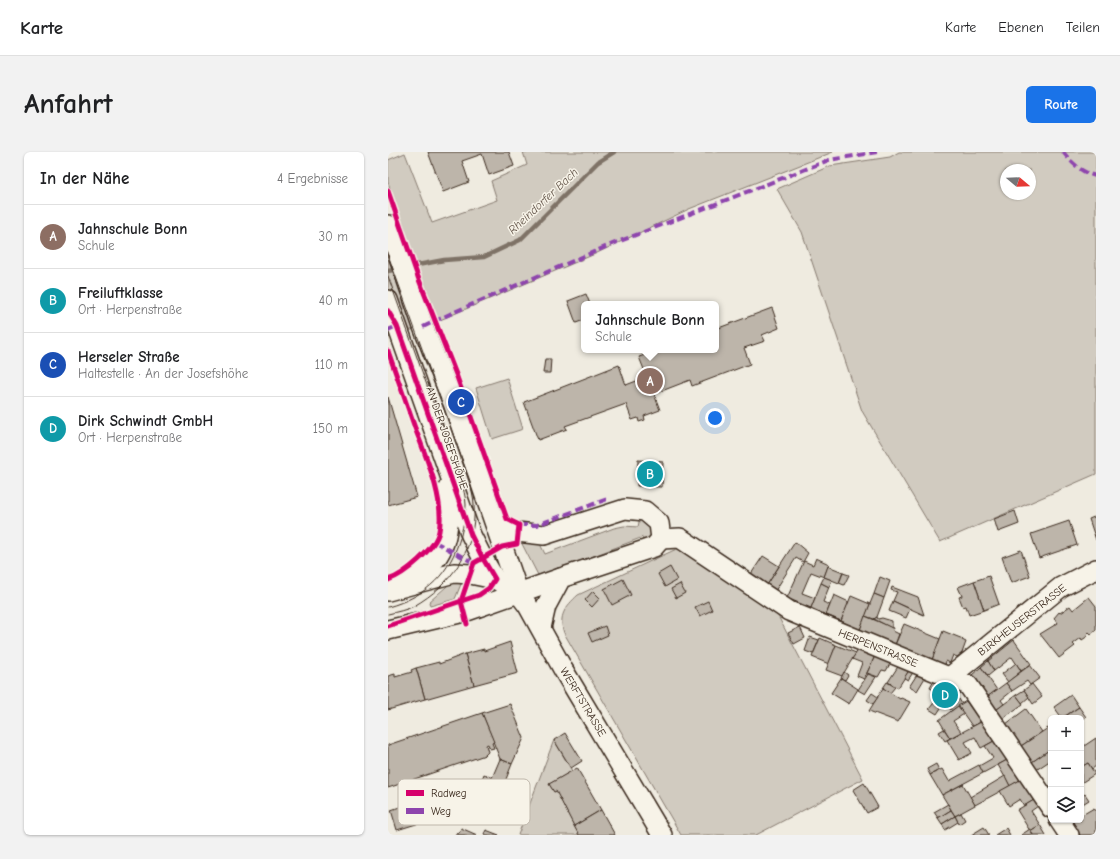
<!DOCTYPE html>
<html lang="de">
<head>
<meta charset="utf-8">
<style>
  body { margin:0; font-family:"Comic Neue",sans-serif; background:#f2f2f2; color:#202124 }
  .controls { position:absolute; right:12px; bottom:12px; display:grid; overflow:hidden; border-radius:6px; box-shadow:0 1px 3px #0004 }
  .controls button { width:36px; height:36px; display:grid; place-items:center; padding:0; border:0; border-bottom:1px solid #e0e0e0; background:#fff; color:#202124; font:20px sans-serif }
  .compass { position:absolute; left:612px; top:12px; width:36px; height:36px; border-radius:50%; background:#fff; box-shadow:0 1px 3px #0004; rotate:109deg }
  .you { position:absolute; left:327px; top:266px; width:14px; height:14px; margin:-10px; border:3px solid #fff; border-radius:50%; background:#1a73e8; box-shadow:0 0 0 6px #1a73e833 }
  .badge { display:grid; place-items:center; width:26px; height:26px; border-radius:50%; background:#1a73e8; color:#fff; font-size:13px; font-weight:700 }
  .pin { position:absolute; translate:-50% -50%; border:2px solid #fff; box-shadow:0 1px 4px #0006 }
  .popup { position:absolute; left:193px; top:149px; width:138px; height:52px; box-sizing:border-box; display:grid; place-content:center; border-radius:6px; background:#fff; filter:drop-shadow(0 1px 3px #0005); font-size:13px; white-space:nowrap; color:#757577 }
  .popup b { font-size:15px; color:#202124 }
  .popup::after { content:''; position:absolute; left:50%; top:100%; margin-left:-8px; border:8px solid transparent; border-top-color:#fff }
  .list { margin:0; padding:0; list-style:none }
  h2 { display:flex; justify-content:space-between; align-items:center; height:52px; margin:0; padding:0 16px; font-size:17px }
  h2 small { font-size:13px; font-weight:400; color:#757577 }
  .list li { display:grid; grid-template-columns:26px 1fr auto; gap:12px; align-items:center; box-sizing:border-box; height:64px; padding:0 16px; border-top:1px solid #e0e0e0 }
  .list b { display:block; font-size:15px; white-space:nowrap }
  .list p { margin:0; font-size:13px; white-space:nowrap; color:#757577 }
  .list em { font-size:13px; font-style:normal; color:#757577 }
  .icon { flex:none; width:22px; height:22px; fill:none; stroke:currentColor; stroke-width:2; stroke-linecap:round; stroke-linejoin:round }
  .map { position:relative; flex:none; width:708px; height:683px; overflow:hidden; border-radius:6px }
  header { display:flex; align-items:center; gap:24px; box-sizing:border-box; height:56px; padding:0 20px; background:#fff; border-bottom:1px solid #e0e0e0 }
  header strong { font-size:19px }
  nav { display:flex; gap:22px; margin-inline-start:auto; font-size:14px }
  .intro { display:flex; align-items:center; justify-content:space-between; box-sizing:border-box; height:96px; padding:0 24px }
  h1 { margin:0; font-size:28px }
  .button { padding:10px 18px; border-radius:6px; background:#1a73e8; color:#fff; font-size:14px; font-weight:700 }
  main { display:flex; gap:24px; padding:0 24px }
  aside { flex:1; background:#fff; border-radius:6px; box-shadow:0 1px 3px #0004 }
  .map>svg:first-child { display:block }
  .green { fill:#d1cbc0; stroke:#867a6f; fill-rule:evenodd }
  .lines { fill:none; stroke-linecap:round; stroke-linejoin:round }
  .stream { stroke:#7e7266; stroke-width:4.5 }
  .building { fill:#bdb5aa; stroke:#3b2a1e }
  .minor-casing { stroke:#3b2a1e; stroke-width:22 }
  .minor { stroke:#f7f3e8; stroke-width:19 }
  .tram { stroke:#3b2a1e; stroke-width:1 }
  .quiet { stroke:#8e44ad; stroke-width:4; stroke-dasharray:8 4; stroke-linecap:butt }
  .cycleway-casing { stroke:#f7f3e8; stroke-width:8 }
  .cycleway { stroke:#d6006c; stroke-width:5 }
  .labels { text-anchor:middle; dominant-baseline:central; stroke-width:3; stroke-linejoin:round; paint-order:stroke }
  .street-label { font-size:11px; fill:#3b2a1e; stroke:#f7f3e8 }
  .water-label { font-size:12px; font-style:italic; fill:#625448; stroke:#f7f3e8 }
  .key { fill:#f7f3e8; stroke:#bfb7ab; stroke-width:1 }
  .key-label { font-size:11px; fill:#3b2a1e }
</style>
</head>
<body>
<header>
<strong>Karte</strong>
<nav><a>Karte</a><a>Ebenen</a><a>Teilen</a></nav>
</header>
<div class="intro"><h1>Anfahrt</h1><a class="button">Route</a></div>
<main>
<aside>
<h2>In der Nähe<small>4 Ergebnisse</small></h2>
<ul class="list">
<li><span class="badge" style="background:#8d6e63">A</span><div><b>Jahnschule Bonn</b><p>Schule</p></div><em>30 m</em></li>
<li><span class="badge" style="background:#0f9aa8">B</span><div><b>Freiluftklasse</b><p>Ort · Herpenstraße</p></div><em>40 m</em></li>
<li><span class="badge" style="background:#1a4fb4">C</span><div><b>Herseler Straße</b><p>Haltestelle · An der Josefshöhe</p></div><em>110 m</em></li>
<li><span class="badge" style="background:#0f9aa8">D</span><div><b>Dirk Schwindt GmbH</b><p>Ort · Herpenstraße</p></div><em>150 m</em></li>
</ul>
</aside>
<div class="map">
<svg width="708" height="683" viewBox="0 0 708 683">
  <rect width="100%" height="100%" fill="#efebe0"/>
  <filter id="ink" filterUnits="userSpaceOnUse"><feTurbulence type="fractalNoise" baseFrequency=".025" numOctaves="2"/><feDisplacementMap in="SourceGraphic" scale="8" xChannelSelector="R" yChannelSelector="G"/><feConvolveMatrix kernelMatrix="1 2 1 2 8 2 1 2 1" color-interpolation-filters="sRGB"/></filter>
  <g filter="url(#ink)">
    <g class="green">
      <path d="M135,0H445L301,57L207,102L52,168L0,186V76L14,72L0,30V8L17,1L44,71L109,48L103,29L139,13Z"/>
      <path d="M511,0H708V322L552,390L474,259L414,80L389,37L442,14L502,5ZM618,18H642V42H618Z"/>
      <path d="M119,226L135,277L104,287L88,236Z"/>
      <path d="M252,365L263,375L264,383L253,396L255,385L151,425L132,388L140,391L150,388L157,402L226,376L236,374L250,375Z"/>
      <path d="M297,393L335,426L390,464L475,627L368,683H293L176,481C170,464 177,455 190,443Z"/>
      <path d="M67,427H75L67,447L42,454L41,450Z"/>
      <path d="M166,588L184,619L161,632L166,640L168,639L191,683H130Z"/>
    </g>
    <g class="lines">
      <g class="stream">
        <path d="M19,115L56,108L96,105L132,88L210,10L226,0"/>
        <path d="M0,119L10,117"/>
      </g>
    </g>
    <g class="building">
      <path d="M40,0H121L126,14L101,23L94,2L74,9L81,30L55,40Z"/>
      <path d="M198,142L202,152H196V168L188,171L180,149Z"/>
      <path d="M384,156L391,176L374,183L377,189L356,196L362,212L304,234L302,228L266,242L272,258L256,264L257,268L251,270L250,266L244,268L238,252L177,274L179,277L150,288L136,250L231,213L238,233L259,225L251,205L271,198H328V177Z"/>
      <path d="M157,207H163L162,221H155Z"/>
      <path d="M0,245L29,345L0,353Z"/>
      <path d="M250,308L275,310L274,335L249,334Z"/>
      <path d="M627,359L631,372L610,380L606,367Z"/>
      <path d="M706,365L708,367V388L701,367Z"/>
      <path d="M681,369L689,393L651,406L643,382Z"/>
      <path d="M407,390L420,401L415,410L408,406L387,439L379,433Z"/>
      <path d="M633,398L642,424L623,431L614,405Z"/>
      <path d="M375,404L391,414L379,433L363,422Z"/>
      <path d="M428,406L441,412L436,425L423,420L414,441L427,446L423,456L399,446L416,409L425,413Z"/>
      <path d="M440,414L455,420L451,431L436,425Z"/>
      <path d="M282,415L289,428L277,435L270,422Z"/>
      <path d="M455,421L461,423L456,433L451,431Z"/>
      <path d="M601,424L611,452L596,458L586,429Z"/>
      <path d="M436,425L444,428L441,435L433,431Z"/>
      <path d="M492,425L502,429L496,446L486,442Z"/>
      <path d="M235,427L243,443L224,453L216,437Z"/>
      <path d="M586,429L596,458L581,463L578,454L575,455L571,445L574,444L570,435Z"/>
      <path d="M433,431L441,435L435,450L442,453L438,463L423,456Z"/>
      <path d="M292,432L297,441L288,446L283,437Z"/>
      <path d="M504,435L530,445L536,463L505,449L509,440L503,438Z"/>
      <path d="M205,439L212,446L204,455L197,448Z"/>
      <path d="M486,442L496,446L489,465L486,467L477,464Z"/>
      <path d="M446,443L461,450L453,469L438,463Z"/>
      <path d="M463,444L482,452L472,478L453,469Z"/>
      <path d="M701,445L708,454V478L703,482L701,480L699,482L700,484L694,488L693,486L685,492L687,494L671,506L652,482L670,471L666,466L671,460L672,461L682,454L685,458Z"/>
      <path d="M320,449L324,458L312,464L307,455Z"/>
      <path d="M505,449L522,457L518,466L501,459Z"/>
      <path d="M477,464L506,476L505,479L511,482L507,493L472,478Z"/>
      <path d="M489,465L490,467L494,466L504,469V476L486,467Z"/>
      <path d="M516,472L552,487L544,508L507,493Z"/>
      <path d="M217,474L220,483L204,490L200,481Z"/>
      <path d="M412,475L417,486L406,492L400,481Z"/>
      <path d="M555,479L575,487L574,488L578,490L574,501L569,505L565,503L562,511L558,509L557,514L544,508Z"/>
      <path d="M422,485L431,488L425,502L417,499Z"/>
      <path d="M432,486L448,493L441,512L424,505Z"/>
      <path d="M626,488L643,512L633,519L624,505L606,519L600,509Z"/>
      <path d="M122,490L130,521L86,533L77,502L96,497V499Z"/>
      <path d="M448,493L468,501L454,524L438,518Z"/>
      <path d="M471,497L487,504L476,527L469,524L474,511L464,507Z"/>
      <path d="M77,502L86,533L37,547L28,516L51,510V512Z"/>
      <path d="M487,504L503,510L498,519L494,518L490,525L479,521Z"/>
      <path d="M600,509L606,519L600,524L593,515Z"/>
      <path d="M628,511L633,519L620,530L614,522Z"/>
      <path d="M511,513L522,517L510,536L500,530Z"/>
      <path d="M642,513L652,526L642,533L639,529L624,539L618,531Z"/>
      <path d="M593,515L609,538L599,545L584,523Z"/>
      <path d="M28,516L37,547L0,558V524L7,522V525L24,520L23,518Z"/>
      <path d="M522,517L526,519L520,528L516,526Z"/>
      <path d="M456,520L460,523L457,528L453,526Z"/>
      <path d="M530,521L538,524L529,539L521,535Z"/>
      <path d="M480,522L488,525L477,542L470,538Z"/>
      <path d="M453,526L470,537L461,552L443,541Z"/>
      <path d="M547,527L566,536L549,562L541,557L553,542L542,536Z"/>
      <path d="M499,530L507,535L502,541L495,536Z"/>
      <path d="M618,531L624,539L613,548L616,552L608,558L599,545Z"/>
      <path d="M644,532L654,545L645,552L636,538Z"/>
      <path d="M495,536L512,547L513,546L522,550L510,570L481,559Z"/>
      <path d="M636,538L641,545L634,551L628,543Z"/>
      <path d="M484,541L490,545L485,552L479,548Z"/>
      <path d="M628,543L635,552L614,567L608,558Z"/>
      <path d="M683,543L691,555L674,566L666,555Z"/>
      <path d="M571,547L574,552L564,559L560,554Z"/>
      <path d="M578,549L593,570L584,574L570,554Z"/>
      <path d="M122,552L136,586L124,612L112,607L94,561Z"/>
      <path d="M570,554L576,562L565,569L573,580L562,586L551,568Z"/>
      <path d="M691,555L698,565L693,569V566H680L679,563Z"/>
      <path d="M638,557L654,580L633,594L618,572Z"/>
      <path d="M94,561L106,590L104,591L106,596L102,597L100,592L98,593L100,600L97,603L0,636V593Z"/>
      <path d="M593,570L606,589L593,596L587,585L577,590L584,601L571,608L559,588Z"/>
      <path d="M660,576L663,581V597L644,610L633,594Z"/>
      <path d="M556,577L562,586L557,589L551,580Z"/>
      <path d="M177,581L194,609L183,616L166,588Z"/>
      <path d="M708,586V614L704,617L700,611L695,614L693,611V596Z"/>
      <path d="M606,589L619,608L595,621L591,614L605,606L597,594Z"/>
      <path d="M661,598L663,608L648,618L644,610Z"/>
      <path d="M112,607L124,612L105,660L84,652L96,622L104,626Z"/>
      <path d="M619,608L632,628L622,634L610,613Z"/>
      <path d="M700,611L707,622L693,631V615Z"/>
      <path d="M548,612L551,618L542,623L539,617Z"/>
      <path d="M591,613L595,621L554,643L542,623L554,617L561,629Z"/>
      <path d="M189,616L213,658L186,674L168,639L166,640L161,632Z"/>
      <path d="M617,624L622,634L587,653L582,645Z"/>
      <path d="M632,628L646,648L636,654L632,647L621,654L612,639Z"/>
      <path d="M476,631L490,655L479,661L465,638Z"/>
      <path d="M575,632L587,653L567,664L554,643Z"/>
      <path d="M113,639L127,644L118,666L105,660Z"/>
      <path d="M27,640L30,649L19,652L16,644Z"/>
      <path d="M697,642L701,648L693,653V645Z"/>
      <path d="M32,648L38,669L9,678L3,658Z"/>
      <path d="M646,648L650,654L643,659L652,673L642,679L629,658Z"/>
      <path d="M560,652L563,658L550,666L546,660Z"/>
      <path d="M706,656L708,659V683H692L682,668H693V661L694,663Z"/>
      <path d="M213,658L227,683H191L186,674Z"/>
      <path d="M563,658L567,664L554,672L550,666Z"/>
      <path d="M573,661L577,668L571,672L567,664Z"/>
      <path d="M567,664L570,670L557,678L554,672Z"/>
      <path d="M652,673L658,683H645L642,679Z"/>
      <path d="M596,675L601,683H583Z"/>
      <path d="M73,676L89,683H67L69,680L71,681Z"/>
      <path d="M618,676L622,683H607Z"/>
      <path d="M642,677L645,683H633Z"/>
      <path d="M98,678L111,683H98L96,682Z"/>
    </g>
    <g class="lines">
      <defs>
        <g id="minor">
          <path d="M0,73L35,175L65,251L131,442"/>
          <path d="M0,148L83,383L94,405L107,427"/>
          <path d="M106,368L120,379L156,383L237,357L257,359L271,371L273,387L266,395L173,426L158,454L153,476"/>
          <path d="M273,387L292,386L401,459L580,533L663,656"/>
          <path d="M22,428C28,423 36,419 42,413C63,394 61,362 60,336"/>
          <path d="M0,439L66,421L82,422L107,427L131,442L140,454L176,519L274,683"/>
          <path d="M0,478L76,460L173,426"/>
          <path d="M563,524L673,435L708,417"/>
          <path d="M671,668L681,683"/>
        </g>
      </defs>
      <use href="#minor" class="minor-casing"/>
      <use href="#minor" class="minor"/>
      <g class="tram">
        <path d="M0,103L82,329C83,337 86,345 86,353C89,397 63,433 26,454C19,458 8,460 0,462"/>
        <path d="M0,124L73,329C75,336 78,345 78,353C78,363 75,373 73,383C62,422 39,444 0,455"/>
      </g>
      <g class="quiet">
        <path d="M675,0C684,11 694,21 708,24"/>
        <path d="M35,175L64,161L222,93L441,8L489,0"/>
        <path d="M0,178L9,174"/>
        <path d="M131,373H149L222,346"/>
        <path d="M47,390L86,411"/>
      </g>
      <defs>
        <g id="cycleway">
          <path d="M0,39L30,125L69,225L119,367L131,373L129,392L114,395L86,411L73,449L79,472"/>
          <path d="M0,159L9,174L83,383L94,405L107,427L101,436L91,443L0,474"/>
          <path d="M0,199C9,224 18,250 27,276C38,305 57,348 51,379C48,396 16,423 0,428"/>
        </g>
      </defs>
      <use href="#cycleway" class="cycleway-casing"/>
      <use href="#cycleway" class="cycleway"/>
    </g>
  </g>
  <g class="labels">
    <g class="street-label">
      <text transform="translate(59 286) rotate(71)">AN DER JOSEFSHÖHE</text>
      <text transform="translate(634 468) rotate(-38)">BIRKHEUSERSTRASSE</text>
      <text transform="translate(490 496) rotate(22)">HERPENSTRASSE</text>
      <text transform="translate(195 550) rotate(59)">WERFTSTRASSE</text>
    </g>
    <g class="water-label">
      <text transform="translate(155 49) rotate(-43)">Rheindorfer Bach</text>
    </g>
  </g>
  <rect x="10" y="627" width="132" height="46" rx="6" class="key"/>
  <rect x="18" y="638" width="18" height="6" fill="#d6006c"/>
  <rect x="18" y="656" width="18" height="6" fill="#8e44ad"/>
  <g class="key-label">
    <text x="43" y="645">Radweg</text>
    <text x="43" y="663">Weg</text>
  </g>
</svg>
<div class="controls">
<button>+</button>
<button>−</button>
<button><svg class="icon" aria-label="layers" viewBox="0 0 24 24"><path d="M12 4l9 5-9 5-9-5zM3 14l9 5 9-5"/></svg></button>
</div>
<svg class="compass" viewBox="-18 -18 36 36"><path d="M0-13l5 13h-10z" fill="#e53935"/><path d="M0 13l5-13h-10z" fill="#757577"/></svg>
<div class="you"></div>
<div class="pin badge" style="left:262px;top:229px;background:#8d6e63">A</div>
<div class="popup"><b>Jahnschule Bonn</b>Schule</div>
<div class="pin badge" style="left:262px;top:322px;background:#0f9aa8">B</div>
<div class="pin badge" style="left:73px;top:250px;background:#1a4fb4">C</div>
<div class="pin badge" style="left:557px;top:543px;background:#0f9aa8">D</div>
</div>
</main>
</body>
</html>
